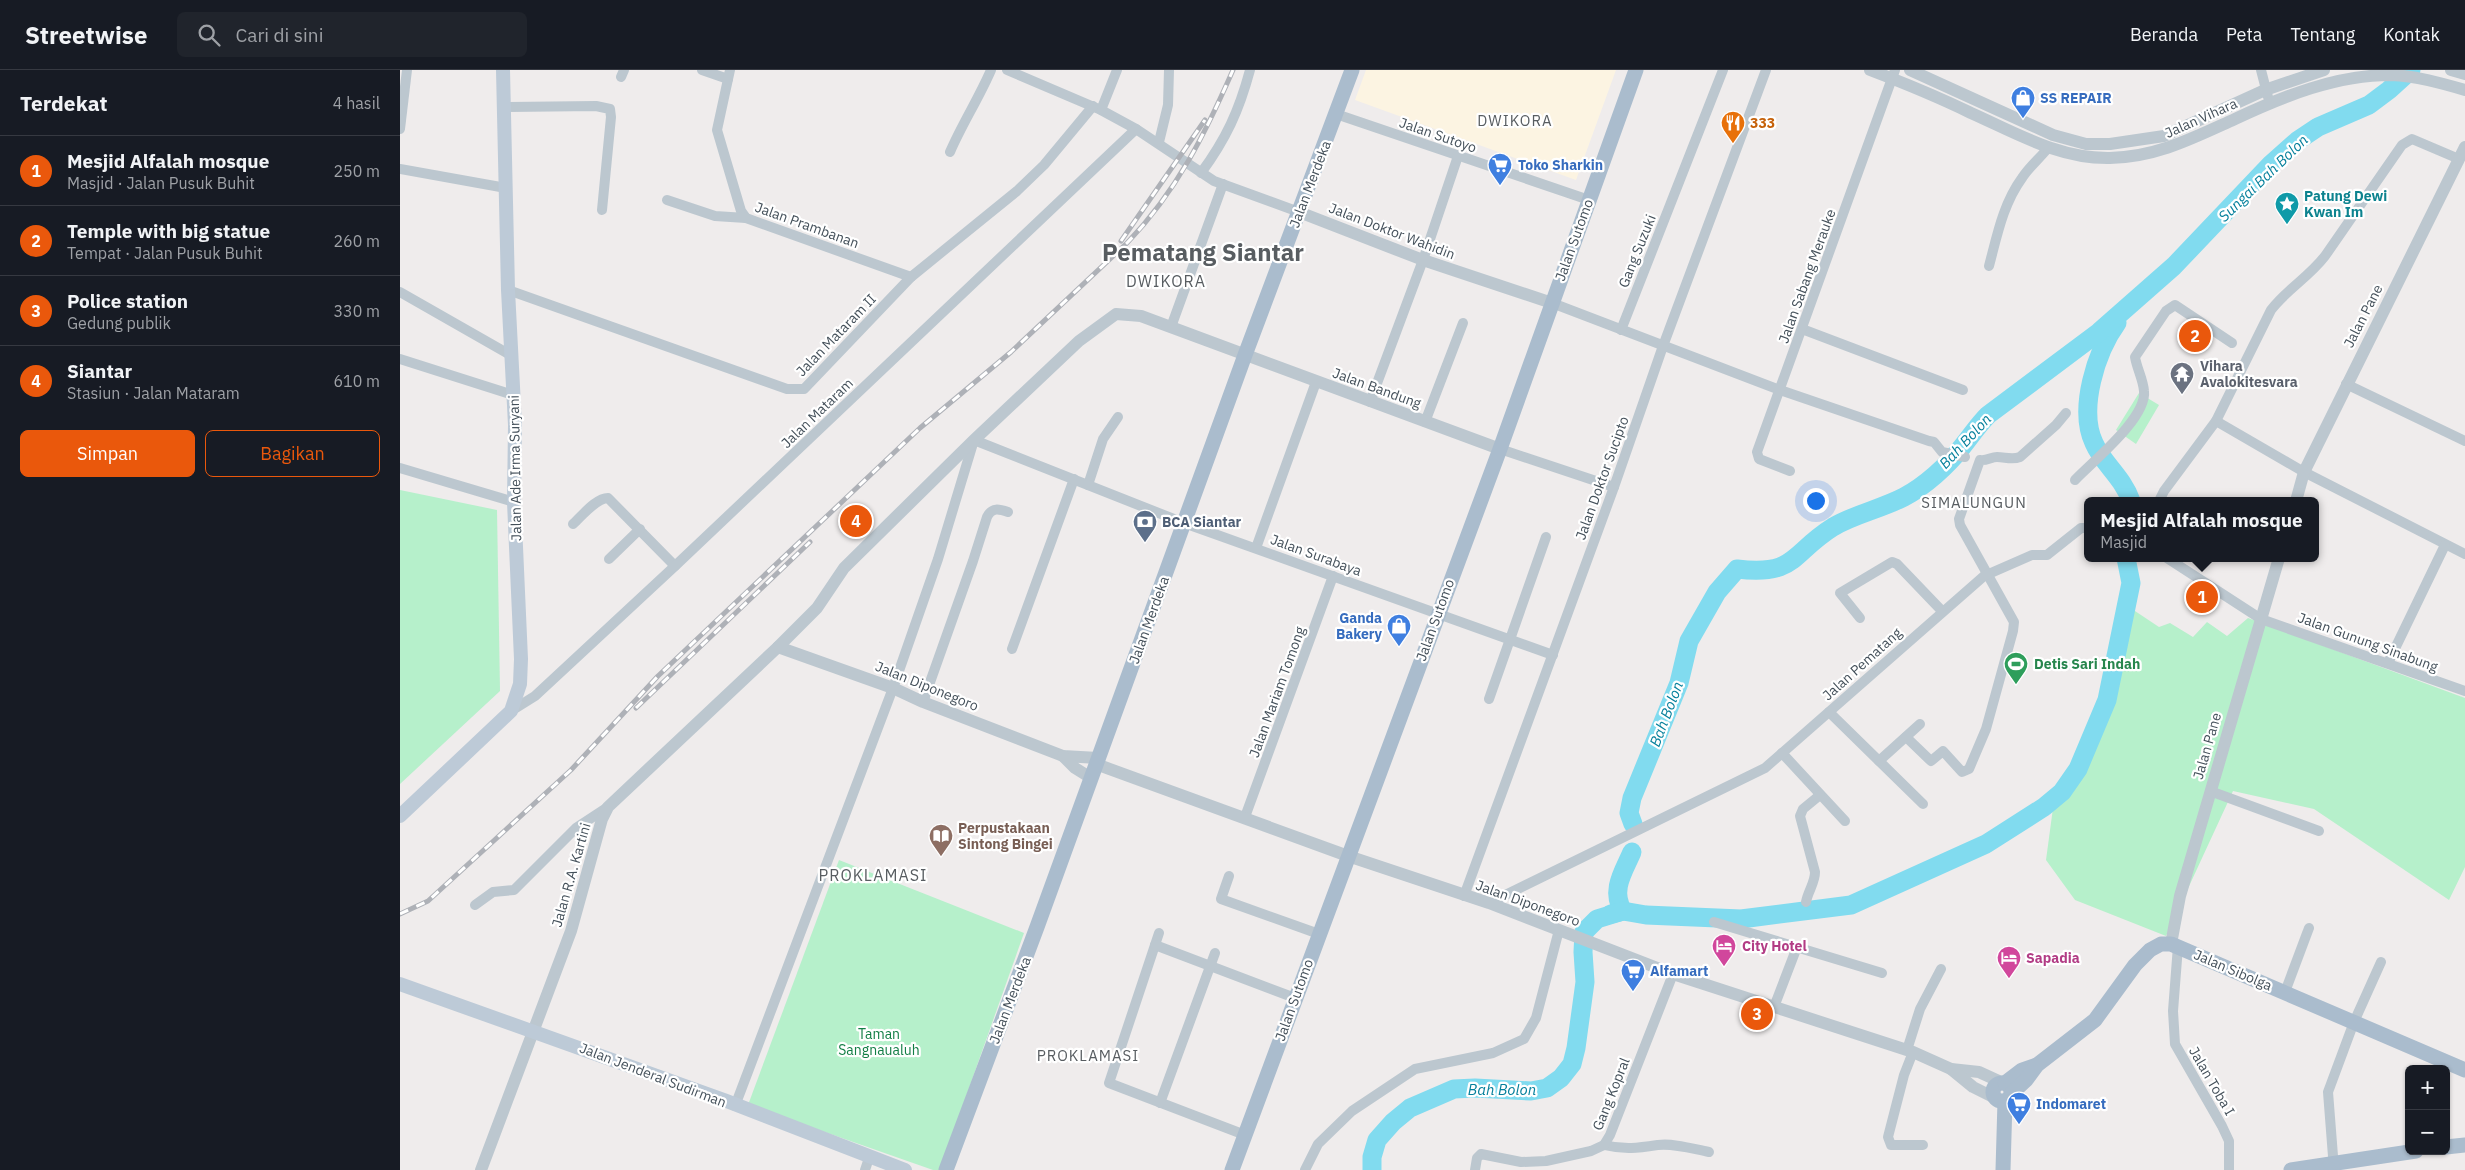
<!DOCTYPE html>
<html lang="id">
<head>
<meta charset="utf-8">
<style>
  body { margin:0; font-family:"IBM Plex Sans",sans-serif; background:#20242c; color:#f1f3f6 }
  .controls { position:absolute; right:15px; bottom:15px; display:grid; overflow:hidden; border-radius:8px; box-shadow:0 1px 4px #0004 }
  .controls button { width:45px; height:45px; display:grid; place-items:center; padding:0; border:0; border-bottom:1px solid #363941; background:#171b24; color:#f1f3f6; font:25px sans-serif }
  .you { position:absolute; left:1415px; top:430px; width:18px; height:18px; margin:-12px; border:4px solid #fff; border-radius:50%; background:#1a73e8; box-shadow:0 0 0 8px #1a73e833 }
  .badge { display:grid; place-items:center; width:32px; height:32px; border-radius:50%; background:#ea580c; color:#fff; font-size:16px; font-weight:700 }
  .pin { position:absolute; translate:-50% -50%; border:2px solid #fff; box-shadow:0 1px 5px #0006 }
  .popup { position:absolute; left:1684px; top:427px; width:235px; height:65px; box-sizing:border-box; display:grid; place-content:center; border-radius:8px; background:#171b24; filter:drop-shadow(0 1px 4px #0005); font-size:16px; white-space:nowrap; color:#9ea1a6 }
  .popup b { font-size:19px; color:#f1f3f6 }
  .popup::after { content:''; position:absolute; left:50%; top:100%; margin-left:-10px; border:10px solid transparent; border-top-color:#171b24 }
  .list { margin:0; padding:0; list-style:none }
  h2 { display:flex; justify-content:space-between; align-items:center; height:65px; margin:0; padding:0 20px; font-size:21px }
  h2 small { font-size:16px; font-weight:400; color:#9ea1a6 }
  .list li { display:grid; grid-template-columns:32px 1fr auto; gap:15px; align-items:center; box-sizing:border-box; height:70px; padding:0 20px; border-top:1px solid #363941 }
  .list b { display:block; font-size:19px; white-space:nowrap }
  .list p { margin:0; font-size:16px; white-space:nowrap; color:#9ea1a6 }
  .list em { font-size:16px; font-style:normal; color:#9ea1a6 }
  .actions { display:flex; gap:10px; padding:15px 20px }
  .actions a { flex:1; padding:11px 0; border:1px solid #ea580c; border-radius:8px; text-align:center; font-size:18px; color:#ea580c }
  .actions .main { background:#ea580c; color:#fff }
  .icon { flex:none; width:28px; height:28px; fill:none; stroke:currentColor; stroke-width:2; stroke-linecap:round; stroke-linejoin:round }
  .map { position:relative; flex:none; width:2065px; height:1100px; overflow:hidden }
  header { display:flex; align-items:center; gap:30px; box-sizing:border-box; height:70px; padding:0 25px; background:#171b24; border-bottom:1px solid #363941 }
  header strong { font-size:24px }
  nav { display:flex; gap:28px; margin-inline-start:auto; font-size:18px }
  .search { width:350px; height:45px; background:#20242c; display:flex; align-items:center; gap:12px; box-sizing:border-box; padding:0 18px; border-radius:8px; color:#9ea1a6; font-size:19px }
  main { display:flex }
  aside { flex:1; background:#171b24 }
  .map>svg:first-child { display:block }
  .commercial { fill:#fcf4e2 }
  .green { fill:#b6f0cb }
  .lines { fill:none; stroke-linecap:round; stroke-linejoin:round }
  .river { stroke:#81dbef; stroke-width:19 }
  .minor { stroke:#bcc7cf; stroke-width:10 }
  .tertiary { stroke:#bcc7cf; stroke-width:12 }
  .secondary { stroke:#bdcad7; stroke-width:14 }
  .primary { stroke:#aabccd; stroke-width:15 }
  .rail-casing { stroke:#aeb1b7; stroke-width:5 }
  .rail { stroke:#fff; stroke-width:3; stroke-dasharray:9; stroke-linecap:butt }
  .labels { text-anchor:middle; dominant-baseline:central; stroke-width:4.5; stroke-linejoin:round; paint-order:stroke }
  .shop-label { font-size:14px; font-weight:bold; fill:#366cbe; stroke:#fff; text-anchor:start }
  .street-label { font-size:14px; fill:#44505a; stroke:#fff }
  .food-label { font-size:14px; font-weight:bold; fill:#c56008; stroke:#fff; text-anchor:start }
  .culture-label { font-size:14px; font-weight:bold; fill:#0d838f; stroke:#fff; text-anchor:start }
  .worship-label { font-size:14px; font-weight:bold; fill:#5b616d; stroke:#fff; text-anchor:start }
  .service-label { font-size:14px; font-weight:bold; fill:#4e5e75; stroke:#fff; text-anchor:start }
  .leisure-label { font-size:14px; font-weight:bold; fill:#27864d; stroke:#fff; text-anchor:start }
  .education-label { font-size:14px; font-weight:bold; fill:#785e54; stroke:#fff; text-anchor:start }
  .hotel-label { font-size:14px; font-weight:bold; fill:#b23c85; stroke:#fff; text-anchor:start }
  .park-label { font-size:14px; fill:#127e45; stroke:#fff }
  .neighbourhood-label { font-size:15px; letter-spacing:1px; fill:#585d61; stroke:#fff }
  .water-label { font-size:15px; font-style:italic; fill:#06809c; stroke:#fff }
  .quarter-label { font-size:16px; letter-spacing:1px; fill:#585d61; stroke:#fff }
  .town-label { font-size:24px; font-weight:bold; fill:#585d61; stroke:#fff }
</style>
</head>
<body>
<header>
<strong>Streetwise</strong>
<div class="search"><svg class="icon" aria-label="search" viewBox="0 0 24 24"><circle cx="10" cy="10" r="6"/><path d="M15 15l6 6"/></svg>Cari di sini</div>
<nav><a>Beranda</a><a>Peta</a><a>Tentang</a><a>Kontak</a></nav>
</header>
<main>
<aside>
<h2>Terdekat<small>4 hasil</small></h2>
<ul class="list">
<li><span class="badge">1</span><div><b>Mesjid Alfalah mosque</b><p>Masjid · Jalan Pusuk Buhit</p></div><em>250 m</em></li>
<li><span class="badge">2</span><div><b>Temple with big statue</b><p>Tempat · Jalan Pusuk Buhit</p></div><em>260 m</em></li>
<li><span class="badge">3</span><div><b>Police station</b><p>Gedung publik</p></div><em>330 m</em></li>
<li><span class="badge">4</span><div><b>Siantar</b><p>Stasiun · Jalan Mataram</p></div><em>610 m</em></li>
</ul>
<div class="actions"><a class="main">Simpan</a><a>Bagikan</a></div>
</aside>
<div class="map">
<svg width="2065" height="1100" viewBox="0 0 2065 1100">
  <rect width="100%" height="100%" fill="#efecec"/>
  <path class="commercial" d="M966,0H1216L1176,110L955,30Z"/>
  <g class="green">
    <path d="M1739,323L1759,335L1736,374L1716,360Z"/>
    <path d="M0,420L97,440L100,621L0,714Z"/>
    <path d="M1732,539L1759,557L1770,553L1793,567L1807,552L1827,566L1848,548L2065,628V797L2049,830L1914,739L1833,721L1766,866L1675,830L1646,790L1653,738L1684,699L1710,637Z"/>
    <path d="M439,790L624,863L540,1100H533L348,1035Z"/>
  </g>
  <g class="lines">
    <g class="river">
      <path d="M1717,253C1696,282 1678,339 1694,373C1703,394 1722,406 1731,431"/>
      <path d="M1233,754L1229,743L1232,728L1279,613L1289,571L1317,522L1337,499C1397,506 1390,484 1433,457C1455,444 1481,439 1504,427C1525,416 1547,396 1562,377C1571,366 1578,355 1588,345L1699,262L1774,196L1871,94L1897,71L1918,57L1969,35L1989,20L2011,0"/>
      <path d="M1211,844L1223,841C1210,820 1224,801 1232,782"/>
      <path d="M972,1100V1087L977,1070L993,1052L1010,1038L1054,1019L1075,1018L1131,1021L1147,1018L1161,1008L1172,994L1176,978L1185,912L1183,882L1184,862L1197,849L1223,841L1246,845L1341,849L1451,835L1586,774L1644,737L1662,722L1678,699L1707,630L1731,513L1726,488"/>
    </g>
    <g class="minor">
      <path d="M302,0L328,9"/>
      <path d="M330,0L317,60L341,141L346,148L511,207"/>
      <path d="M607,0L701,40L736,59L814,111L899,142"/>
      <path d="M1861,0L1868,27"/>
      <path d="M221,7L224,0"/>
      <path d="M104,37L196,36L210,39L211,47L202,140"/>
      <path d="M701,40L717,0"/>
      <path d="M936,44L1189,130"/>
      <path d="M0,59L7,0"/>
      <path d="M759,72L768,35L769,0"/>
      <path d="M550,82C562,54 579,28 591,0"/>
      <path d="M0,99L106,118"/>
      <path d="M801,103C826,69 839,41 850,0"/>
      <path d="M267,130L315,146L346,148"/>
      <path d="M1589,196C1597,166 1603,134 1622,108C1629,97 1640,88 1648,78"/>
      <path d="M108,220L387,319H404L511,207L617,121L644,95L693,36"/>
      <path d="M0,222L112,286"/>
      <path d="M1152,233L1380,320L1529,371L1534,372L1542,382L1565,387"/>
      <path d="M771,257L823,114"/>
      <path d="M1402,259L1563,320"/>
      <path d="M1221,260L1323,0"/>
      <path d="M0,289L113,325"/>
      <path d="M1946,314L2065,371"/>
      <path d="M970,332L1023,190L1058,86"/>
      <path d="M1816,351L1904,402L2065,484"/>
      <path d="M1025,352L1063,253"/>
      <path d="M1100,379L1214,417"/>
      <path d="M0,398L114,432"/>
      <path d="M1390,401L1359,389L1357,382L1495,0"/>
      <path d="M1675,410C1693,391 1747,348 1744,321C1743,309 1737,299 1735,287L1766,241L1775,235L1832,273"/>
      <path d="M688,415L703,369L718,347"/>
      <path d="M1759,431L1764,421L1816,351L1871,240C1886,220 1909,207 1925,186L2002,75L2012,69L2059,89"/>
      <path d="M173,454C182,446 196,428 208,428L275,496"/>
      <path d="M856,478L916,312"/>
      <path d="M1767,488L1861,549L2065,621"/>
      <path d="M209,489L240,459"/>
      <path d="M1460,548L1440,523L1492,492L1497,494L1542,541"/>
      <path d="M612,579L674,409"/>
      <path d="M1988,593L2045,475"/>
      <path d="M1089,629L1146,467"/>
      <path d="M523,632L573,491L587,447C592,437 599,439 608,442"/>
      <path d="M111,641L135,626L275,496L736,59"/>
      <path d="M1429,642L1523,734"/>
      <path d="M1506,667L1531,691L1543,681L1562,702L1569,699L1586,659L1613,561L1614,552L1560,455L1559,449L1580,390C1587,391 1591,387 1597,387C1605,387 1612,390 1620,387L1656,355L1666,343"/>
      <path d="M1382,683L1445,751"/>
      <path d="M1479,691L1520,654"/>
      <path d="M1810,721L1919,761"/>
      <path d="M845,747L933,506"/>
      <path d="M829,806L821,829L919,864"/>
      <path d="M1064,826L1214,417L1263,276L1366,0"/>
      <path d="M1406,832C1408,821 1415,813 1415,802L1400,746L1403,739L1420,725"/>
      <path d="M1089,833L1365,698L1584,506L1632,485H1647L1681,458H1688"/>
      <path d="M75,835L93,822L114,820L176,758L208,737"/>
      <path d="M1314,852L1482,903"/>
      <path d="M759,863L709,1013L845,1065"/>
      <path d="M755,875L895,928"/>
      <path d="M1778,876L1773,941L1775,974L1822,1056L1829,1071V1100"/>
      <path d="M1885,922L1909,858"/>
      <path d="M1374,937L1397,877"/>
      <path d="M1507,980L1520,939L1541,899"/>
      <path d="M1513,982L1504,1005L1488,1067L1491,1075H1523"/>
      <path d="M760,1033L815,883"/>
      <path d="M335,1036L493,618L538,489L574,370L784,453L1153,585"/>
      <path d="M1204,1075C1225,1080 1238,1078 1258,1075C1274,1073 1293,1079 1309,1082"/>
      <path d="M1934,1099L1928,1022L1954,952L1981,892"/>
      <path d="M465,1100L469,1088"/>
      <path d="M905,1100L918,1074L952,1041L1015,999L1093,983L1124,969L1136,948L1159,860"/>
      <path d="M1075,1100L1077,1088L1081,1084L1121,1092L1146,1091L1191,1081L1204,1075L1210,1065L1273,904"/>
    </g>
    <g class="tertiary">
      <path d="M1470,0C1504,13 1538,27 1571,43C1616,63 1659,89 1710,88C1757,87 1793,68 1835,49C1884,26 1936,5 1991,5C2016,6 2041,13 2065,20"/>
      <path d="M1510,0L1653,65L1686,74H1710L1764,66L1865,20L1924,0"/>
      <path d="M2051,0L2065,4"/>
      <path d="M899,142L1023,190L1152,233"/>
      <path d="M1896,431L1904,402L2065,77"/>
      <path d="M378,577L493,618L523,632L663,686L698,688"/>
      <path d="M663,686L675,698L691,708"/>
      <path d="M696,694L948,786L1089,833L1273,904L1513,982L1551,999L1579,1002L1603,1013"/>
      <path d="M1771,874L1780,826L1879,488"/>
      <path d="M1551,999L1573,1017L1595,1028"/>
      <path d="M81,1100L171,861L202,749L208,737L378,577L417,538L444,498L574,370L679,271L716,244L741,246L1100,379"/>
    </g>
    <g class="secondary">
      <path d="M0,746L111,641L120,614L121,589L114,432L115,355L108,220L103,0"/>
      <path d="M0,914L324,1030L505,1100"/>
    </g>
    <g class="primary">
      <circle cx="1602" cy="1022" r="9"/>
      <path d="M1605,1013L1622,1000L1637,995"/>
      <path d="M1612,1023L1626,1010L1637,995L1695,950L1735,895L1750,880L1761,874H1771L2065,1000"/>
      <path d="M2046,1077L2065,1075"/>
      <path d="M546,1100L637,857L845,285L952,0"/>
      <path d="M832,1100L1100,379L1236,0"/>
      <path d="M1603,1100L1605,1031"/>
      <path d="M1891,1100L2016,1081"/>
    </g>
    <defs>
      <g id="rail">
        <path d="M721,171L805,50"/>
        <path d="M236,638L410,472"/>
        <path d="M0,844L28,831L171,700L258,606L520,358L611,282L727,173C777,121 805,64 833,0"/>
      </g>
    </defs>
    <use href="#rail" class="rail-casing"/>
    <use href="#rail" class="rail"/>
  </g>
  <defs>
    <symbol id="shop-pin" viewBox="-11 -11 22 30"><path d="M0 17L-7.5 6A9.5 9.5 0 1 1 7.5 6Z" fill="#3f7fe0" stroke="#fff"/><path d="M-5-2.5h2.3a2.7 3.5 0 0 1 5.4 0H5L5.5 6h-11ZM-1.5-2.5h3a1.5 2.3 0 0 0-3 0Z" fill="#fff"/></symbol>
    <symbol id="restaurant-pin" viewBox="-11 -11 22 30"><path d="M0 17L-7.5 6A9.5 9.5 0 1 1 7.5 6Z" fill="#e8710a" stroke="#fff"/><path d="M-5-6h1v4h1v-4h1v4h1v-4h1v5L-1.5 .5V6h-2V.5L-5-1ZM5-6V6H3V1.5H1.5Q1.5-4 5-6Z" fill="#fff"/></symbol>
    <symbol id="supermarket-pin" viewBox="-11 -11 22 30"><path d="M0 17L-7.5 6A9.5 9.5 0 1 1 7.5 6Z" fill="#3f7fe0" stroke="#fff"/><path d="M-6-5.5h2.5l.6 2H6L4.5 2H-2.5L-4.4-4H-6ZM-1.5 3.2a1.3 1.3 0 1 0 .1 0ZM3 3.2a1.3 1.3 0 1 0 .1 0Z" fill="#fff"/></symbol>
    <symbol id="sight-pin" viewBox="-11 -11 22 30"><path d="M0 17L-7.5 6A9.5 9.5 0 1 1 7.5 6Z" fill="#0f9aa8" stroke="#fff"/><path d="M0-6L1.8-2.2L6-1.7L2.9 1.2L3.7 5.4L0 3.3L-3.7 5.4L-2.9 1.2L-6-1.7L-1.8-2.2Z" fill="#fff"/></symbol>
    <symbol id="temple-pin" viewBox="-11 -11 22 30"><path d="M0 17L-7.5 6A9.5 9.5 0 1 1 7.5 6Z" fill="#6b7280" stroke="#fff"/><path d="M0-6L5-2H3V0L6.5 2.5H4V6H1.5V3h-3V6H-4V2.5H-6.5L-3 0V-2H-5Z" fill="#fff"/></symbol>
    <symbol id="bank-pin" viewBox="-11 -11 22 30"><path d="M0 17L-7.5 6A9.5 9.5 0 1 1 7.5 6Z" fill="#5c6f8a" stroke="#fff"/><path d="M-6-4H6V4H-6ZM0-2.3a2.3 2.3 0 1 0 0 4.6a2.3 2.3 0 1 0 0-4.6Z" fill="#fff"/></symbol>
    <symbol id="stadium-pin" viewBox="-11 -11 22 30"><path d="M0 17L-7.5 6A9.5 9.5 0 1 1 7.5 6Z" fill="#2e9e5b" stroke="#fff"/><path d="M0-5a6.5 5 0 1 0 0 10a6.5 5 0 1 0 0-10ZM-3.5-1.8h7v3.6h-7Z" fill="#fff"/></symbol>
    <symbol id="library-pin" viewBox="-11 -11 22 30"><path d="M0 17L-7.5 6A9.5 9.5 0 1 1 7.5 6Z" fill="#8d6e63" stroke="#fff"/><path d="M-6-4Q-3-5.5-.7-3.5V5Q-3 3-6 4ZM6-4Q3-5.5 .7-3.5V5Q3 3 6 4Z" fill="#fff"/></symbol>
    <symbol id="hotel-pin" viewBox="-11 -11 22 30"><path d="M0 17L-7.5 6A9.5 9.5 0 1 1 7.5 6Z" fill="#d1479c" stroke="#fff"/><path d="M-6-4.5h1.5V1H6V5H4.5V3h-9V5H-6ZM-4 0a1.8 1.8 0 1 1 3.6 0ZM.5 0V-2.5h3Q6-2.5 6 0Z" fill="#fff"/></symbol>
  </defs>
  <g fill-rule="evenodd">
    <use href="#shop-pin" x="1609" y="14" width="28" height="38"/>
    <use href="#restaurant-pin" x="1319" y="39" width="28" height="38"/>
    <use href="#supermarket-pin" x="1086" y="81" width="28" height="38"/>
    <use href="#sight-pin" x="1873" y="120" width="28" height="38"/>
    <use href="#temple-pin" x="1768" y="290" width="28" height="38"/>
    <use href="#bank-pin" x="731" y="438" width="28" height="38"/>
    <use href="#shop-pin" x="985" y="542" width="28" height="38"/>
    <use href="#stadium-pin" x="1602" y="580" width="28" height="38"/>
    <use href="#library-pin" x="527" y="752" width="28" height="38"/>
    <use href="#hotel-pin" x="1310" y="862" width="28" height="38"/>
    <use href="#hotel-pin" x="1595" y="874" width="28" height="38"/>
    <use href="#supermarket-pin" x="1219" y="887" width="28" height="38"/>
    <use href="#supermarket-pin" x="1605" y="1020" width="28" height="38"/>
  </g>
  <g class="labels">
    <g class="shop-label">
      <text x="1640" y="28">SS REPAIR</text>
      <text x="1118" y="95">Toko Sharkin</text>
      <text x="982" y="548" text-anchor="end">Ganda<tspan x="982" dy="16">Bakery</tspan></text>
      <text x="1250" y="901">Alfamart</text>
      <text x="1636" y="1034">Indomaret</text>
    </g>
    <g class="street-label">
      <text transform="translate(1801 48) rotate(-24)">Jalan Vihara</text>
      <text transform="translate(1038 65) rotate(19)">Jalan Sutoyo</text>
      <text transform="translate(910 114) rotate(-69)">Jalan Merdeka</text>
      <text transform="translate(407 155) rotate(20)">Jalan Prambanan</text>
      <text transform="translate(992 161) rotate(21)">Jalan Doktor Wahidin</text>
      <text transform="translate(1174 170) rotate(-70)">Jalan Sutomo</text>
      <text transform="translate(1237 181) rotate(-68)">Gang Suzuki</text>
      <text transform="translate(1407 206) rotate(-70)">Jalan Sabang Merauke</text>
      <text transform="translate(1963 246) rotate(-63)">Jalan Pane</text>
      <text transform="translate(436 265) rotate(-46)">Jalan Mataram II</text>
      <text transform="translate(977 318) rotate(20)">Jalan Bandung</text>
      <text transform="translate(417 343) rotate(-44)">Jalan Mataram</text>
      <text transform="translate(115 398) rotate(-91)">Jalan Ade Irma Suryani</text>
      <text transform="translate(1202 408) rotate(-70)">Jalan Doktor Sucipto</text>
      <text transform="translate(916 485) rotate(20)">Jalan Surabaya</text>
      <text transform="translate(749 550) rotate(-70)">Jalan Merdeka</text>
      <text transform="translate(1035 550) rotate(-70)">Jalan Sutomo</text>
      <text transform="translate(1968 572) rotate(20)">Jalan Gunung Sinabung</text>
      <text transform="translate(1462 594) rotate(-42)">Jalan Pematang</text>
      <text transform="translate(527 616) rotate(22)">Jalan Diponegoro</text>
      <text transform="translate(877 622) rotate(-70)">Jalan Mariam Tomong</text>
      <text transform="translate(1807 676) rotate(-74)">Jalan Pane</text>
      <text transform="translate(171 805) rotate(-74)">Jalan R.A. Kartini</text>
      <text transform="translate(1128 833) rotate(20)">Jalan Diponegoro</text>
      <text transform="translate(1833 900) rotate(23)">Jalan Sibolga</text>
      <text transform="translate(610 930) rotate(-69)">Jalan Merdeka</text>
      <text transform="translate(894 930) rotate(-70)">Jalan Sutomo</text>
      <text transform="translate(253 1005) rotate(21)">Jalan Jenderal Sudirman</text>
      <text transform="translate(1812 1011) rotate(60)">Jalan Toba I</text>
      <text transform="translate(1211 1024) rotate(-68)">Gang Kopral</text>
    </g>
    <g class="food-label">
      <text x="1350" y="53">333</text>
    </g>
    <g class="culture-label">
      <text x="1904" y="126">Patung Dewi<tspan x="1904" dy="16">Kwan Im</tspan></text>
    </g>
    <g class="worship-label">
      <text x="1800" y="296">Vihara<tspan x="1800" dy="16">Avalokitesvara</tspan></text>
    </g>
    <g class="service-label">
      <text x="762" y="452">BCA Siantar</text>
    </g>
    <g class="leisure-label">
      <text x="1634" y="594">Detis Sari Indah</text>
    </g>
    <g class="education-label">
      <text x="558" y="758">Perpustakaan<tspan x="558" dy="16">Sintong Bingei</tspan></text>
    </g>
    <g class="hotel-label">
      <text x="1342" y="876">City Hotel</text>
      <text x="1626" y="888">Sapadia</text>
    </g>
    <g class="park-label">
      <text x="479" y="964">Taman<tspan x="479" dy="16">Sangnaualuh</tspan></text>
    </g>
    <g class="neighbourhood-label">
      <text x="1115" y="50">DWIKORA</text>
      <text x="1574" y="432">SIMALUNGUN</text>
      <text x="688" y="985">PROKLAMASI</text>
    </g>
    <g class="water-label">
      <text transform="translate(1863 108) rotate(-44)">Sungai Bah Bolon</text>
      <text transform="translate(1565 371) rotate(-47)">Bah Bolon</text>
      <text transform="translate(1266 644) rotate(-69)">Bah Bolon</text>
      <text x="1102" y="1019">Bah Bolon</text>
    </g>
    <g class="quarter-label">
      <text x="766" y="211">DWIKORA</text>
      <text x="473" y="805">PROKLAMASI</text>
    </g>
    <g class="town-label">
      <text x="803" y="182">Pematang Siantar</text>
    </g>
  </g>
</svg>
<div class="controls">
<button>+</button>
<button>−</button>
</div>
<div class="you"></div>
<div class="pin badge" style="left:1802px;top:527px">1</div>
<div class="popup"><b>Mesjid Alfalah mosque</b>Masjid</div>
<div class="pin badge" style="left:1795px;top:266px">2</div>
<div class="pin badge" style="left:1357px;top:944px">3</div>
<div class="pin badge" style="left:456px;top:451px">4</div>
</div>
</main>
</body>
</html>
